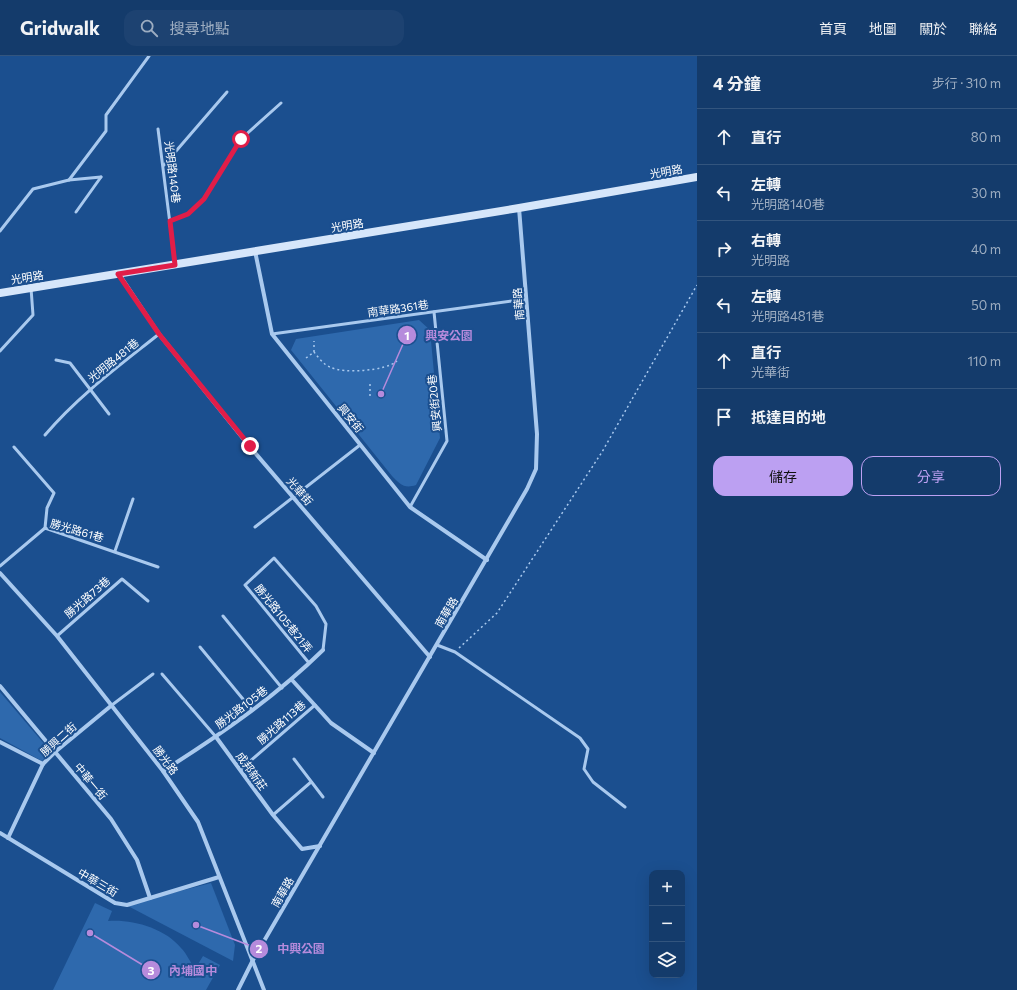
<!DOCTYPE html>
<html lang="zh-TW">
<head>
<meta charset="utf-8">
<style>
  body { margin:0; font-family:Commissioner,"Noto Sans TC",sans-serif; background:#1d4271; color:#f1f3f6 }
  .controls { position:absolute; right:12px; bottom:12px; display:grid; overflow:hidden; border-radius:8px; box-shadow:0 4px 16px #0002 }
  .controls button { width:36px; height:36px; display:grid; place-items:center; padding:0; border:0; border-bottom:1px solid #33557e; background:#143b6b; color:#f1f3f6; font:20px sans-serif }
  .stop { position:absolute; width:12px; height:12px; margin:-9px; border:3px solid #e11d48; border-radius:50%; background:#fff }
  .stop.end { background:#e11d48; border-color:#fff; box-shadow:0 1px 4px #0008 }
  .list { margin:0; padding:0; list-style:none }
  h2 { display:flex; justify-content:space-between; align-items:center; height:52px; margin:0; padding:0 16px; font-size:17px }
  h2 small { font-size:13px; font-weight:400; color:#9dadc1 }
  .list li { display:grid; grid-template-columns:26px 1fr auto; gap:12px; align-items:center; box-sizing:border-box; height:56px; padding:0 16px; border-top:1px solid #33557e }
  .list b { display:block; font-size:15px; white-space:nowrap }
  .list p { margin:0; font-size:13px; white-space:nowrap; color:#9dadc1 }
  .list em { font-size:13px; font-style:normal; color:#9dadc1 }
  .actions { display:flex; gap:8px; padding:12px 16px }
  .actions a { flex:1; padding:9px 0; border:1px solid #bca0f2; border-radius:12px; text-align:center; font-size:14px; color:#bca0f2 }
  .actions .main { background:#bca0f2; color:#111 }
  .icon { flex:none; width:22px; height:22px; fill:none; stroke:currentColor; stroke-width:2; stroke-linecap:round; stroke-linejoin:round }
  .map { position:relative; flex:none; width:697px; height:934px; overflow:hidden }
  header { display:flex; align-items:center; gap:24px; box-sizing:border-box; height:56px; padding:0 20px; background:#143b6b; border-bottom:1px solid #33557e }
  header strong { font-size:19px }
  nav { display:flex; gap:22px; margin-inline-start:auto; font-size:14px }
  .search { width:280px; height:36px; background:#1d4271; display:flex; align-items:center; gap:10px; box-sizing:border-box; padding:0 14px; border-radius:12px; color:#9dadc1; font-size:15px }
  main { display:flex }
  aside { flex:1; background:#143b6b }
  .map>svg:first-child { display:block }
  .green { fill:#2e69ad }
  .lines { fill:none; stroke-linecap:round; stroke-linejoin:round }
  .path { stroke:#a9c9ee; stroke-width:1.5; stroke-dasharray:2 3; stroke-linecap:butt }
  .lane { stroke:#a9c9ee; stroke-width:3 }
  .street { stroke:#a9c9ee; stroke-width:4 }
  .secondary { stroke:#d6e6fa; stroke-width:8 }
  .route { stroke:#e11d48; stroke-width:5 }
  .labels { text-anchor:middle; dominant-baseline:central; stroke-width:4; stroke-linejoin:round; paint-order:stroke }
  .street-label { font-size:11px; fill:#fff; stroke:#1b4f8f }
  .leader { fill:none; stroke:#b68bdc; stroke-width:1.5 }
  .callout-dot { fill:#b68bdc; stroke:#1b4f8f; stroke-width:1.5 }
  .mark-label { font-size:12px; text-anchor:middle; font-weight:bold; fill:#fff }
  .callout-label { font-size:12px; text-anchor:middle; font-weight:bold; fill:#b68bdc; stroke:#1b4f8f; stroke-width:4; stroke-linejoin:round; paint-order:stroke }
</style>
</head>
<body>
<header>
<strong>Gridwalk</strong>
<div class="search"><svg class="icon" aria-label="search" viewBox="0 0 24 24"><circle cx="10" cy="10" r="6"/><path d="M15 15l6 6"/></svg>搜尋地點</div>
<nav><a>首頁</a><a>地圖</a><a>關於</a><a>聯絡</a></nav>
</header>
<main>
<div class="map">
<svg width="697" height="934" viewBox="0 0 697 934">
  <rect width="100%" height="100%" fill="#1b4f8f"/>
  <g class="green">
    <path d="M419,264L430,274L440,382L416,429C404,433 400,428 392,420L291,294L296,283Z"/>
    <path d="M0,636L51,696L42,705L0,682Z"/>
    <path d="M211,827L235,889L233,905L126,849Z"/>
    <path d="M95,847L112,855L108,865C132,863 165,872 181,892C187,898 190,906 195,913L203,900L220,909L206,934H53Z"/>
  </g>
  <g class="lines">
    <g class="path">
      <path d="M314,296C318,301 324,309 330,311C343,318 386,315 397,305"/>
      <path d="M306,302L314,296V285"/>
      <path d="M370,328V342"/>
      <path d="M459,592L497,557L602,396L697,229"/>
    </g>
    <g class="lane">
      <path d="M158,73L175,207"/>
      <path d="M164,109L227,36"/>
      <path d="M69,124L106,75V59L149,0"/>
      <path d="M76,156L101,121"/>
      <path d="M170,165L188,158L204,143L241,83L281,47"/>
      <path d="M0,175L33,133L69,124L101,121"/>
      <path d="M272,278L526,243"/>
      <path d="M0,295L33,259L31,232"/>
      <path d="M56,304L70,307L109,358"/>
      <path d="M45,379C78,340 119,310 159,278"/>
      <path d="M14,391L54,437L47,452L45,472"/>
      <path d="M410,451L447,385L434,256"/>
      <path d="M255,471L360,389"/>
      <path d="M115,495L133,443"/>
      <path d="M0,510L45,472L158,511"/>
      <path d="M223,560L282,632"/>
      <path d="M57,580L122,523L148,545"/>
      <path d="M437,589L455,596L580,682L588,693L584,713L593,726L625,751"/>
      <path d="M200,591L252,654"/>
      <path d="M309,607L245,529L274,502L316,550L326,568L323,594"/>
      <path d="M162,618L216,681"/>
      <path d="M112,649L153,618"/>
      <path d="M294,703L323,741"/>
      <path d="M241,713L315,649"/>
      <path d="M273,759L311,726"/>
    </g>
    <g class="street">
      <path d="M255,195L272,278L410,451L487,504"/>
      <path d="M119,218L159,278L250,391L430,601"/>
      <path d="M0,517L57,580L163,715L198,766L264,934"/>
      <path d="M292,624L331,667L374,697"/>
      <path d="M0,630L111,763L137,804L150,842"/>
      <path d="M216,681L273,759L302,793L320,790"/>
      <path d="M0,686L43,708"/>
      <path d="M163,715C220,679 275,641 323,594"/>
      <path d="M0,777L115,847L127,849L219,821"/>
      <path d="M8,782L43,708L55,696L112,649"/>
      <path d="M238,934L253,904L527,433L536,413L537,378L519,152"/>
    </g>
    <path class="secondary" d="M0,237L519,152L697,121"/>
  </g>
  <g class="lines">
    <path class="route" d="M241,83L204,143L188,158L170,165L175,209L118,218L159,278L250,390"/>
  </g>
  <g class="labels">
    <g class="street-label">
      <text transform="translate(666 115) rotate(-10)">光明路</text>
      <text transform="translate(173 116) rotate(83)">光明路140巷</text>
      <text transform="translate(347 169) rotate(-9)">光明路</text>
      <text transform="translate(27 221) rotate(-9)">光明路</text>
      <text transform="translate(518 248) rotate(-95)">南華路</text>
      <text transform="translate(398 252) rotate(-8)">南華路361巷</text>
      <text transform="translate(113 304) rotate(-39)">光明路481巷</text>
      <text transform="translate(434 347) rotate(-96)">興安街20巷</text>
      <text transform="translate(351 362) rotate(51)">興安街</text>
      <text transform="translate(300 435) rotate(49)">光華街</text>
      <text transform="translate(77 474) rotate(16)">勝光路61巷</text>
      <text transform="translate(87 541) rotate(-41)">勝光路73巷</text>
      <text transform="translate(446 556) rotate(-59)">南華路</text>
      <text transform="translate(284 562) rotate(51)">勝光路105巷21弄</text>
      <text transform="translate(241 651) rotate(-37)">勝光路105巷</text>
      <text transform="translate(281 666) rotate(-41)">勝光路113巷</text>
      <text transform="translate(58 683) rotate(-42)">勝興二街</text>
      <text transform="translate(166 704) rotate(53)">勝光路</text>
      <text transform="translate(252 715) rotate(54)">成邦新莊</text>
      <text transform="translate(91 725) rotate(50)">中華一街</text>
      <text transform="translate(98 826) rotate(30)">中華三街</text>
      <text transform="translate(282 836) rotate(-60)">南華路</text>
    </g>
  </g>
  <path class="leader" d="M381 338L407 279M196 869L259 893M90 877L151 914"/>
  <g class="callout-dot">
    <circle cx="381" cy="338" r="4"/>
    <circle cx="196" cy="869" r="4"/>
    <circle cx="90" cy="877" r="4"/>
    <circle cx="407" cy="279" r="10"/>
    <circle cx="259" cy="893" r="10"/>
    <circle cx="151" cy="914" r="10"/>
  </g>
  <g class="mark-label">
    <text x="407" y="284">1</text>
    <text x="259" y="897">2</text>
    <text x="151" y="919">3</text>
  </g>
  <g class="callout-label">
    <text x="449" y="284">興安公園</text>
    <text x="301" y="897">中興公園</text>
    <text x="193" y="919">內埔國中</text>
  </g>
</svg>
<div class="controls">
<button>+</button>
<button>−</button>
<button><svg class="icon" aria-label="layers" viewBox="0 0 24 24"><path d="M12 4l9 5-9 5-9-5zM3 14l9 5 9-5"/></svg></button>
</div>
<div class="stop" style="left:241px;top:83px"></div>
<div class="stop end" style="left:250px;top:390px"></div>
</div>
<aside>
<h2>4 分鐘<small>步行 · 310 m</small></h2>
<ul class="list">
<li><svg class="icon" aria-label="ahead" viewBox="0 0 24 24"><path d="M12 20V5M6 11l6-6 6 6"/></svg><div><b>直行</b></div><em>80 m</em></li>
<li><svg class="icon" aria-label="left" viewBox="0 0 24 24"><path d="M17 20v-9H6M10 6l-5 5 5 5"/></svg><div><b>左轉</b><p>光明路140巷</p></div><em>30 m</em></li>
<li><svg class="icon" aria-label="right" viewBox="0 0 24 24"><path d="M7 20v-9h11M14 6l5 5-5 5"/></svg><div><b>右轉</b><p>光明路</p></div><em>40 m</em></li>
<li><svg class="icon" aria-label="left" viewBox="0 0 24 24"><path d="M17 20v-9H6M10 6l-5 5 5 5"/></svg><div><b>左轉</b><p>光明路481巷</p></div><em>50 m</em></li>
<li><svg class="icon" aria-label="ahead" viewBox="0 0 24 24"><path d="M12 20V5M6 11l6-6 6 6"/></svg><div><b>直行</b><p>光華街</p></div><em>110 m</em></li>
<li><svg class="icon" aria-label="arrive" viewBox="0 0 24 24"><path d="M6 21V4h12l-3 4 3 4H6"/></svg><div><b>抵達目的地</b></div></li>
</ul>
<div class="actions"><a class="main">儲存</a><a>分享</a></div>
</aside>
</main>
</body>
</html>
